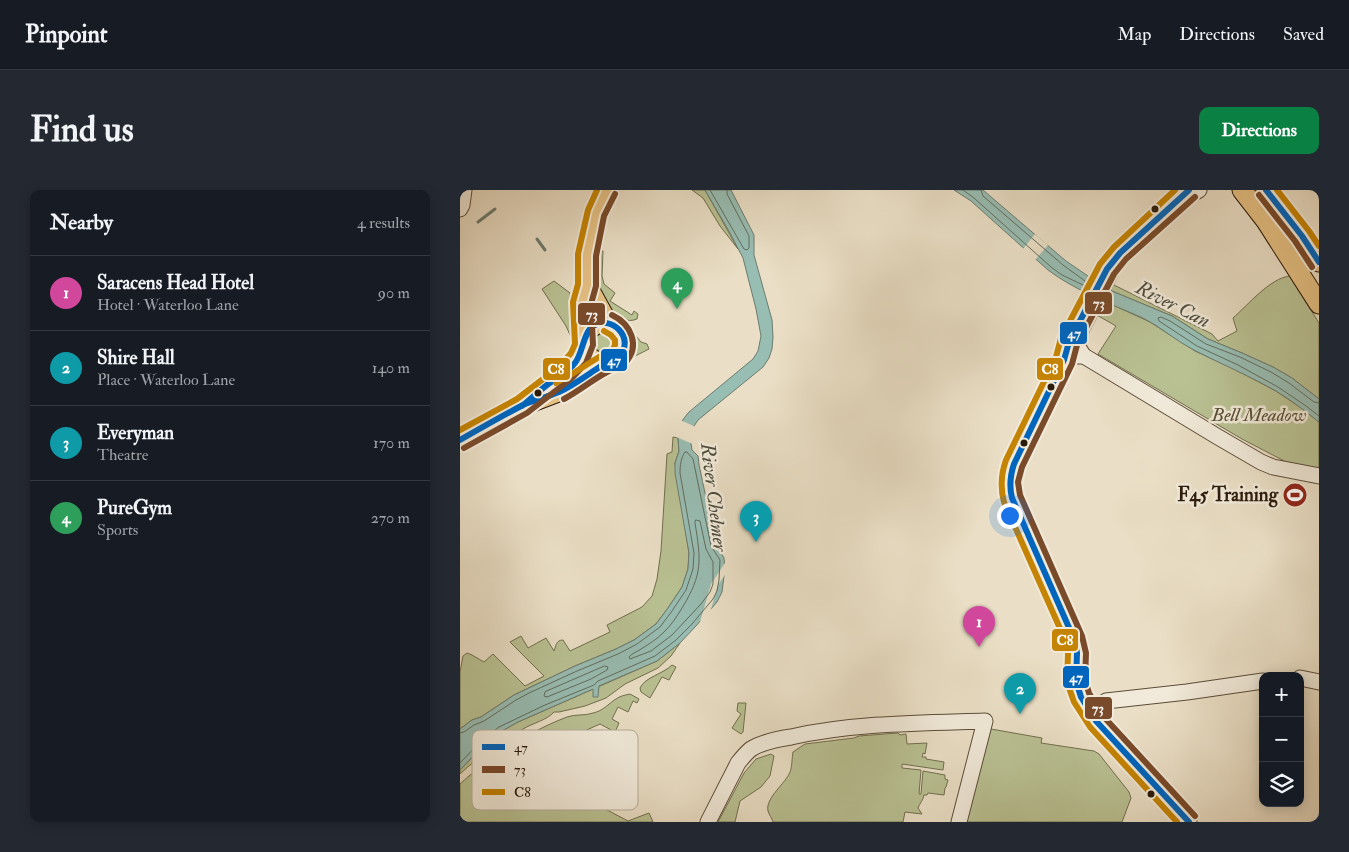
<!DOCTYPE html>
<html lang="en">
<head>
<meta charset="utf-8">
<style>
  body { margin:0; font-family:"IM FELL Double Pica",serif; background:#242831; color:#f1f3f6 }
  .controls { position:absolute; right:15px; bottom:15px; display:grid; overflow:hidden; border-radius:10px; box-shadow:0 2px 12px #0003 }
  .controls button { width:45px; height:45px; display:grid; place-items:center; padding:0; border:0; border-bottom:1px solid #363941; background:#171b24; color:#f1f3f6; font:25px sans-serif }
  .you { position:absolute; left:549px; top:325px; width:18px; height:18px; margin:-12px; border:4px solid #fff; border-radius:50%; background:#1a73e8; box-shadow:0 0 0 8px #1a73e833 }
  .badge { display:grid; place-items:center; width:32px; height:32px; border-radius:50%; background:#0b8043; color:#fff; font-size:16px; font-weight:700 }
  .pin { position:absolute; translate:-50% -41px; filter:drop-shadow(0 1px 2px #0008) }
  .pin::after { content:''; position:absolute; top:26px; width:18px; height:15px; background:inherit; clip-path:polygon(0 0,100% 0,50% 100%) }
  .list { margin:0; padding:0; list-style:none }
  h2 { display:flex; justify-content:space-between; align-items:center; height:65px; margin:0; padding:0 20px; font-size:21px }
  h2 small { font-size:16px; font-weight:400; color:#9ea1a6 }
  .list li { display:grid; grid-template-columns:32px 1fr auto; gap:15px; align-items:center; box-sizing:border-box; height:75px; padding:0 20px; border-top:1px solid #363941 }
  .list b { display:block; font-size:19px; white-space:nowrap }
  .list p { margin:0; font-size:16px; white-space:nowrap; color:#9ea1a6 }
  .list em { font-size:16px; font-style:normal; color:#9ea1a6 }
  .icon { flex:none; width:28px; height:28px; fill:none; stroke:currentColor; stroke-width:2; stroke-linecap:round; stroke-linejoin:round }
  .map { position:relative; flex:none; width:859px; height:632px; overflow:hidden; border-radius:10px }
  header { display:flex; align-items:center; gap:30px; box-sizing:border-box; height:70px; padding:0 25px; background:#171b24; border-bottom:1px solid #363941 }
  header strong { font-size:24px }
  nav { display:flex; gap:28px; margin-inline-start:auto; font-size:18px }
  .intro { display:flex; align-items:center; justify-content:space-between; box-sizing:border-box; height:120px; padding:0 30px }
  h1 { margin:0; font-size:35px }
  .button { padding:12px 22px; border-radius:10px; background:#0b8043; color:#fff; font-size:18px; font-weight:700 }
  main { display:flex; gap:30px; padding:0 30px }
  aside { flex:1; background:#171b24; border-radius:10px; box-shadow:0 2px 12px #0003 }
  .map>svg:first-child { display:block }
  .green { fill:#b9c193; stroke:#726e4e }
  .water { fill:#98bdb3; stroke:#6c7c6f }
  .pier { fill:#eadfc6 }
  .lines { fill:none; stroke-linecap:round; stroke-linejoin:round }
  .shore { stroke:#626c5e; stroke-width:1 }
  .stream { stroke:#6c7c6f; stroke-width:3 }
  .minor-casing { stroke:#5b4c39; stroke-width:17 }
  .major-casing { stroke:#2b1b0a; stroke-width:21 }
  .minor { stroke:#f1eada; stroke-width:15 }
  .major { stroke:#e5c083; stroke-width:19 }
  .bus-1-casing { stroke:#f1eada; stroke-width:10 }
  .bus-2-casing { stroke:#f1eada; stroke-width:10 }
  .bus-3-casing { stroke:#f1eada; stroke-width:10 }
  .bus-1 { stroke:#0065bd; stroke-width:6 }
  .bus-2 { stroke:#7a4b2a; stroke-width:6 }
  .bus-3 { stroke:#c48302; stroke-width:6 }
  .bus-dot { fill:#2b1b0a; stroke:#f1eada; stroke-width:2 }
  .labels { text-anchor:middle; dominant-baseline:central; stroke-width:5; stroke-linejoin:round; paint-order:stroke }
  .park-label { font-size:19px; font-style:italic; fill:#564d33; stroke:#f1eada }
  .poi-label { font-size:19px; font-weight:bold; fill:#2b1b0a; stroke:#f1eada; text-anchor:end }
  .water-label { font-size:20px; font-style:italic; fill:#4c4c3d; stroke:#f1eada }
  .key { fill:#f1eada; stroke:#b6ac9c; stroke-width:1 }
  .key-label { font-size:14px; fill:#2b1b0a }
  .line-badge { stroke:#f1eada; stroke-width:2 }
  .badge-label { font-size:14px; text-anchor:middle; font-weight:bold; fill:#fff }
</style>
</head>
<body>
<header>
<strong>Pinpoint</strong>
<nav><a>Map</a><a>Directions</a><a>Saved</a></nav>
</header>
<div class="intro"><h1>Find us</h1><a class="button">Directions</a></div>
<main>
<aside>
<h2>Nearby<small>4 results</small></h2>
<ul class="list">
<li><span class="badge" style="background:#d1479c">1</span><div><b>Saracens Head Hotel</b><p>Hotel · Waterloo Lane</p></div><em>90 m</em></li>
<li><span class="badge" style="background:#0f9aa8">2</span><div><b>Shire Hall</b><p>Place · Waterloo Lane</p></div><em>140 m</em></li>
<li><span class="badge" style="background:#0f9aa8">3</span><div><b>Everyman</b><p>Theatre</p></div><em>170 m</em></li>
<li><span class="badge" style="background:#2e9e5b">4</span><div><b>PureGym</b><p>Sports</p></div><em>270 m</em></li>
</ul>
</aside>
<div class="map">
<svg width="859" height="632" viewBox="0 0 859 632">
  <rect width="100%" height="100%" fill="#eadfc6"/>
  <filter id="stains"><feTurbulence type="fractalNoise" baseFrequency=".004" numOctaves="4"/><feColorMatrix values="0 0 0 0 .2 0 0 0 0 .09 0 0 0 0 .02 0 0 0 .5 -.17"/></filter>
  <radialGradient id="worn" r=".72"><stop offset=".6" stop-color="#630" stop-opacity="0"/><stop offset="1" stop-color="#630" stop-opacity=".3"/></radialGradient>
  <g class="green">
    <path d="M232,0H245L278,59L260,36L243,8Z"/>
    <path d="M137,60L143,61L142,86L144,94L155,103L150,111L172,125L174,121L178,124L177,129C156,138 140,104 137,88C135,79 137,69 137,60Z"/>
    <path d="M830,86L859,133V209L832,188L813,177L782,163L748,149L712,126L647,99L650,93L752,144L758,151L777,141L773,128C788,115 810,88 830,86Z"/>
    <path d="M94,91L110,103C112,116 118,135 111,147L106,136L82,99Z"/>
    <path d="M642,110L690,132L735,161L776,180L816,201L844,220L859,232V282L832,275L782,249L638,164L656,136L635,124Z"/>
    <circle cx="144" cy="153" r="10"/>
    <path d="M176,146L181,152L187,154L189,159L175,166L172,156Z"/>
    <path d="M213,247L218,248L219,261L215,273L229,363L228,379L222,397L208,418L196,434L174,450L156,459L115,476L54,505L21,527L12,530L0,539V482L3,466L7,463L12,465L24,472L33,464L65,496L84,486L50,452L61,446L68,458L86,448L94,461C96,456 96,450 103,450L110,461L150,442L147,435L182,417L192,406L197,389L201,361L207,264L212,262Z"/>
    <path d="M220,453L211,466L198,478L165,494L146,508L125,516L99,522H94C87,530 73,533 63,539C41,552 19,566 0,584V580L25,554L42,541L58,532L197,471Z"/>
    <path d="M212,475L216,477L209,490L202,487L190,508L181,502L180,498C185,487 203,484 212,475Z"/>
    <path d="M170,504L179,509L177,513L173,511L168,522L158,517L152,529L159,533L155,542L140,534L120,543L127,559C119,562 116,565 116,574L132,612L168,631L189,623L193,632H0V594C29,567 70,541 107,527C115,524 125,526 133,523C143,521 148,514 156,509C160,506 165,505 170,504Z"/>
    <path d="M278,513H286L283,542L281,544L272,538L281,524L277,521Z"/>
    <path d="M531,539L582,548L581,553L634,561L639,564L669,602L671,608L662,632H505Z"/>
    <path d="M438,543L440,545L446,544L447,554L467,553L465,564L463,563L462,567H466V569L484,572L483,580L442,574V578L461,580L459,604H461L463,581L485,585V589L488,590L486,597L485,598L484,605L468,603L467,605H464C463,610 460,613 458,618L462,624L445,622L443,632H313C312,628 309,625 308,621C305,608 326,593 330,582C332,578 332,567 333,562L345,554L394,548L399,546Z"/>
    <path d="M311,564L314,566L310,586L301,597L280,611L275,632H258L284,583L296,569Z"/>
  </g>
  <g class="water">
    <path d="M245,0H271L294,45V65L312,130L313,147L312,159L309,168L303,177L238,230L234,236L231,253L232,260L238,266L239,275L256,354L264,368L265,378L262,402L257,412L235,437L220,453L197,471L139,496L138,507H133V499L58,532L42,541L25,554L0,580V539L12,530L21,527L54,505L115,476L156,459L174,450L196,434L208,418L222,397L228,379L229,363L215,283V273L219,261L218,248L222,231L228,223L235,217L293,169L298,161L301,146L296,119L283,68L270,43Z"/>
    <path d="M494,0H523L606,71L647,99L712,126L748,149L782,163L813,177L832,188L859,209V232C845,221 831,210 816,201C790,186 761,174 734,160C716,151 701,137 683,128C651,114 616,101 588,80L511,11Z"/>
  </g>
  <g class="pier">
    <path d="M575,44L588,55L575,70L563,59Z"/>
    <path d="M220,230L236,237L233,254L216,247Z"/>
    <path d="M267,367V382L258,395L249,426L244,431L240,432L251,394L265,373Z"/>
  </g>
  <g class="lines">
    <g class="shore">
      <path d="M250,0L284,59L287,60L289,58V46L267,4V0"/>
      <path d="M503,0L514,8L591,77L602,85L623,95L626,94L625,91L603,75L523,6L521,0"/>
      <path d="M859,213L854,212L829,193L811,182L780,167L746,154L710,131L701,127L698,128L699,131L737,156L778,175L818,197L846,216L859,226"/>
      <path d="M236,330L240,331L246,359L253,372V394L250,402L241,414L212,445L191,461L170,469L169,467C172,463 177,462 181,459C189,454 197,449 203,443C211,436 217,426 222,418C243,384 241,370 235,333Z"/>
      <path d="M145,476L148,477L147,480L131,489L87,507L84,506L85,502Z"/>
      <path d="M0,543L4,542L14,535L24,531L56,510L69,503L117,481L158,464L177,454L200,437L212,421L226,400L233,379L234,363L220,283C220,275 221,268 225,262H227L233,269L251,356L260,370L259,390L257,401L253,409L232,434L216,450L195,466L138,491L134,495L85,515L39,537L21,551L0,573"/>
    </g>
    <g class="stream">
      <path d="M18,32L35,19"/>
      <path d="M77,49L85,60"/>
    </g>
    <defs>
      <g id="minor">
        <path d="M739,0L732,4L704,28L668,61L654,76L620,142C616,153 617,157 624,166L758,247L801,272L813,277L859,286"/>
        <path d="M0,19L2,15L4,0"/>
        <path d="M624,166H614L604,170L554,274L550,286L551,303L614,449L617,463L616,491L621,507L636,531L729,632"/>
        <path d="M840,488L859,492"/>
        <path d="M631,522L646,511L727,502L803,491"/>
        <path d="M248,632L278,573C282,568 286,563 291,559C302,552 318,549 331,547C394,533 461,533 525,531L499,632"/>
      </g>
      <g id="major">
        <path d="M782,0L806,31L859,114"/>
        <path d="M806,0L842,46L859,72"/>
        <path d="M127,95L148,133"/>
        <circle cx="144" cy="153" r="20"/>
        <path d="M124,149L122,113L127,95V65L136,23L147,0"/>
        <path d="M78,203C99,186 113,181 124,155"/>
        <path d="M0,250L62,216L101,201L122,190L146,173"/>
      </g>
    </defs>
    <use href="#minor" class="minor-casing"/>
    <use href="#major" class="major-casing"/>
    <use href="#minor" class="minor"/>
    <use href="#major" class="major"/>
    <defs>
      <g id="bus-1">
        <path d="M729,0L660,63L647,79L609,152L604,170L554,274C550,286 549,296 552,308L614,449L617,463L616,491L621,507L636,531L729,632"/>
        <path d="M806,0L842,46L859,72"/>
        <path d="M0,250C21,238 42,226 63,215C75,210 87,207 99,202C114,195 127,185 141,176C147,172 155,171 160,165C175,148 151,124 133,136C123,143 123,163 115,173C109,181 99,186 91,192C81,199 72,208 62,216"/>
      </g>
      <g id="bus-2">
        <path d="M799,5L835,51L852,77"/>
        <path d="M735,7L666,69L654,84L617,155L612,174L562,277L558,292L560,305L622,446L626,463L625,490L629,503L643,526L735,626"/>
        <path d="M104,209C119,201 132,190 147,182C153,179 160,178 165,173C181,156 171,134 152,125"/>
        <path d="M4,258L67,223L112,188L126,173L133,155L131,114L136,96V66L144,26L155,4"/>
      </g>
      <g id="bus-3">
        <path d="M715,0L654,57L640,74L601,148L596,167L546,270C541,284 540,297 544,312L606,452L608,464L607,492L614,512L630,537L717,632"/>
        <path d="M817,0L849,41L859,56"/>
        <path d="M96,193L112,184L139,167L152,161L155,155V150L151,145L144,141"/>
        <path d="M0,240L57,209L100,176L111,163L115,154L113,112L118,94V64L128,20L137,0"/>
      </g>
    </defs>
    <use href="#bus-1" class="bus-1-casing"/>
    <use href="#bus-2" class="bus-2-casing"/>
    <use href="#bus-3" class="bus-3-casing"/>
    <use href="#bus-1" class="bus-1"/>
    <use href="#bus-2" class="bus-2"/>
    <use href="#bus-3" class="bus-3"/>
  </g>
  <defs>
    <symbol id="stadium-disc" viewBox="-11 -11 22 22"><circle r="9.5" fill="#8f2418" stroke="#f1eada"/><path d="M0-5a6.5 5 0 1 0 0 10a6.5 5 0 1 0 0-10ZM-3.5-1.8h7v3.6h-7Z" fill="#fff"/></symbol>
  </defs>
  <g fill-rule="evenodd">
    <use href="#stadium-disc" x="821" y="291" width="28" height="28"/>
  </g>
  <g class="bus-dot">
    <circle cx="695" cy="19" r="4.5"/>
    <circle cx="591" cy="197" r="4.5"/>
    <circle cx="78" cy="203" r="4.5"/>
    <circle cx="564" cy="253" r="4.5"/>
    <circle cx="691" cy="604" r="4.5"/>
  </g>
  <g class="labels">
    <g class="park-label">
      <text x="799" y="225">Bell Meadow</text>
    </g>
    <g class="poi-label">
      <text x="818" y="305">F45 Training</text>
    </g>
    <g class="water-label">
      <text transform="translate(713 114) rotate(27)">River Can</text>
      <text transform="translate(254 307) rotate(83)">River Chelmer</text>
    </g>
  </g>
  <rect x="12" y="540" width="166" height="80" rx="8" class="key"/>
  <rect x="22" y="554" width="23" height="6" fill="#0065bd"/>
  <rect x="22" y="576" width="23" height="7" fill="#7a4b2a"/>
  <rect x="22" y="599" width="23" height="6" fill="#c48302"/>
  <g class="key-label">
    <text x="54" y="562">47</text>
    <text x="54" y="584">73</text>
    <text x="54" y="607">C8</text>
  </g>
  <g class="line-badge">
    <rect x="624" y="101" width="29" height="24" rx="5" fill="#7a4b2a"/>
    <rect x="117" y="112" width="29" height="24" rx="5" fill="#7a4b2a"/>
    <rect x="599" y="131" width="29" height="24" rx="5" fill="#0065bd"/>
    <rect x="140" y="158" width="28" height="24" rx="5" fill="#0065bd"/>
    <rect x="82" y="167" width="29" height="24" rx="5" fill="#c48302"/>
    <rect x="576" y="167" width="28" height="24" rx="5" fill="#c48302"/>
    <rect x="591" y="438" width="28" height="24" rx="5" fill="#c48302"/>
    <rect x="602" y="475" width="28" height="24" rx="5" fill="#0065bd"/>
    <rect x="624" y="506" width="29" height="24" rx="5" fill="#7a4b2a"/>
  </g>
  <g class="badge-label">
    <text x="639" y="118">73</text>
    <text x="132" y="129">73</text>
    <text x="614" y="148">47</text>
    <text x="154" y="175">47</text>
    <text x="96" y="184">C8</text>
    <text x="590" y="184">C8</text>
    <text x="605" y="455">C8</text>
    <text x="616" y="492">47</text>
    <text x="638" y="523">73</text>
  </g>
  <rect width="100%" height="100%" filter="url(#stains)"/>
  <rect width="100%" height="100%" fill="url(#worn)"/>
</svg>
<div class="controls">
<button>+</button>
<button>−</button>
<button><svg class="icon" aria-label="layers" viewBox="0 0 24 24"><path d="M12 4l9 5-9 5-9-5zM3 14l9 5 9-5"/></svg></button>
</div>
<div class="you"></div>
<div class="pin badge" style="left:519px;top:457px;background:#d1479c">1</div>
<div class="pin badge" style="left:560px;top:524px;background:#0f9aa8">2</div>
<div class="pin badge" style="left:296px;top:352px;background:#0f9aa8">3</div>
<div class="pin badge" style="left:217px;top:119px;background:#2e9e5b">4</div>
</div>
</main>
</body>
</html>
